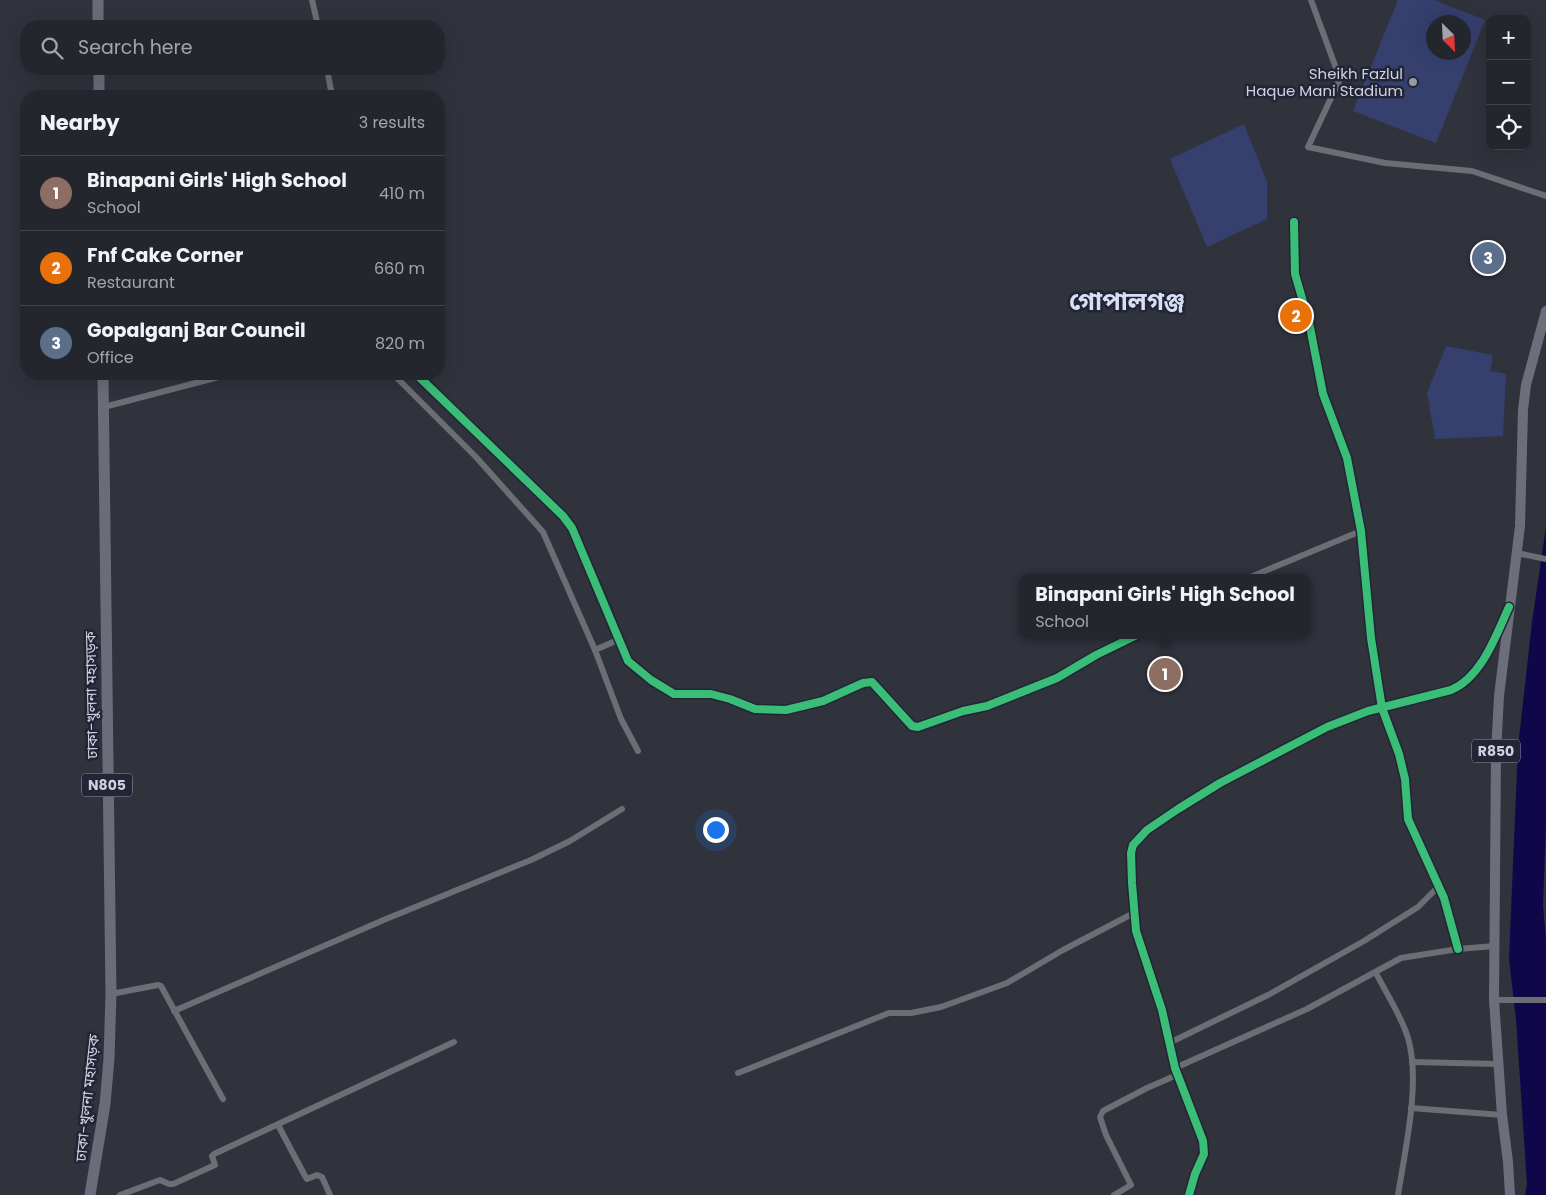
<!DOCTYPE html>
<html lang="en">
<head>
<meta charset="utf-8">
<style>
  body { margin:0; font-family:Poppins,"Noto Sans Bengali",sans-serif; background:#2c2e35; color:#f1f3f6 }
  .controls { position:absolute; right:15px; top:15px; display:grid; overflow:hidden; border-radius:10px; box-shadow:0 5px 20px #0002 }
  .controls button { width:45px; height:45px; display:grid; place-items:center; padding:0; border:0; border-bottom:1px solid #414349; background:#24262d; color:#f1f3f6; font:25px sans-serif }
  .compass { position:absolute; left:1426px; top:15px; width:45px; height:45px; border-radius:50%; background:#24262d; box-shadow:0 5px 20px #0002; rotate:156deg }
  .you { position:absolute; left:715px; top:829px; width:18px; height:18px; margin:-12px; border:4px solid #fff; border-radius:50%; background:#1a73e8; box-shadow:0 0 0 8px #1a73e833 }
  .badge { display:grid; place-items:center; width:32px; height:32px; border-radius:50%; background:#b45309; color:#fff; font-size:16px; font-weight:700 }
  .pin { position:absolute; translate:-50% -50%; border:2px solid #fff; box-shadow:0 1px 5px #0006 }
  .popup { position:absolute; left:1019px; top:574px; width:292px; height:65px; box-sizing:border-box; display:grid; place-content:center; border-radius:10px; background:#24262d; filter:drop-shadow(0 1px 4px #0005); font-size:16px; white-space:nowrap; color:#a3a5aa }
  .popup b { font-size:19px; color:#f1f3f6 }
  .popup::after { content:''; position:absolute; left:50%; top:100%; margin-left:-10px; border:10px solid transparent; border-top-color:#24262d }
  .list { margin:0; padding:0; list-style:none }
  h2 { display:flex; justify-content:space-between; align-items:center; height:65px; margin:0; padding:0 20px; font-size:21px }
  h2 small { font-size:16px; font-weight:400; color:#a3a5aa }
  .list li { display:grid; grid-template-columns:32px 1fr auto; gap:15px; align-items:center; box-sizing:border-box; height:75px; padding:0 20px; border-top:1px solid #414349 }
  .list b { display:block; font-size:19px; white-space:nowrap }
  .list p { margin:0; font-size:16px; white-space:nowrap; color:#a3a5aa }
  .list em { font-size:16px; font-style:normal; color:#a3a5aa }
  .icon { flex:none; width:28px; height:28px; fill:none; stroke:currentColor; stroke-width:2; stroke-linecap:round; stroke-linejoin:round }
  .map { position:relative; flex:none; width:1546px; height:1195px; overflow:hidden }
  .search { position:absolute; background:#24262d; box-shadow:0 5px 20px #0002; left:20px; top:20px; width:425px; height:55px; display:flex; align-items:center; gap:12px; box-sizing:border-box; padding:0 18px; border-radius:20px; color:#a3a5aa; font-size:19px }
  .panel { position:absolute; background:#24262d; box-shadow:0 5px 20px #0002; left:20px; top:90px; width:425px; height:290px; border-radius:20px }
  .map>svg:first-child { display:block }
  .green { fill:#36406f; fill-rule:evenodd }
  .water { fill:#0f074a }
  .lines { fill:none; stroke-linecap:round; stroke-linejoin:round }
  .street { stroke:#6c6e75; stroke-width:6 }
  .primary { stroke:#6c6f7b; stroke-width:10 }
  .highway { stroke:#6a6d79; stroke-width:11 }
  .cycleway-casing { stroke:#212536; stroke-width:11 }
  .cycleway { stroke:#3abd76; stroke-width:8 }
  .poi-dot { fill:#979aa5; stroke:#212536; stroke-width:2 }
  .labels { text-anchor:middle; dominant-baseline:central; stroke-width:5; stroke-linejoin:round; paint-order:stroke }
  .shield { fill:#212536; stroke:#9b9eab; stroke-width:1 }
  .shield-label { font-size:14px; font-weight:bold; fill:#cfd2dd }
  .poi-label { font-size:15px; fill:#cfd2dd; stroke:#212536; text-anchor:end }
  .street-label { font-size:15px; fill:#cfd2dd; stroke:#212536 }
  .town-label { font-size:25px; font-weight:bold; fill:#d8def5; stroke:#212536 }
</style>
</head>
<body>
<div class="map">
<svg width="1546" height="1195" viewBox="0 0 1546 1195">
  <rect width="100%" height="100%" fill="#30323c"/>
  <g class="green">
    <path d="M1398,0H1434L1485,20L1436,143L1353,111ZM1434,22H1464V52H1434Z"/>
    <path d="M1244,124L1267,182V219L1207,247L1170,159Z"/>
    <path d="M1446,346L1493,355L1490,371L1506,374L1503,436L1435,439L1427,393Z"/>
  </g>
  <path class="water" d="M1546,527V825L1543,905L1546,940V1195H1525L1527,1184L1516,1019L1509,959L1518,747L1532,622Z"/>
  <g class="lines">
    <g class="street">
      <path d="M312,0L318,26"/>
      <path d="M1311,0L1340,79L1308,147L1385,163L1472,171L1546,196"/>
      <path d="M327,69L332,96"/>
      <path d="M1294,222L1295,274L1309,322L1323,394L1347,458L1361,531L1371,638L1382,708L1399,754L1405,779L1408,819L1444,898L1458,949"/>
      <path d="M393,374L476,457L543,532L595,650L620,639"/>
      <path d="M416,374L563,516L572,528L628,661L651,680L674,694H711L730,699L755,709L786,710L823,701L863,683L872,682L912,726L918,727L963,711L987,706L1057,678L1096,655L1137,635"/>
      <path d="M104,407L230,374"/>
      <path d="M1517,553L1546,559"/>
      <path d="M1248,578L1361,531"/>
      <path d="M595,650L621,719L638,751"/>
      <path d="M1376,973C1386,993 1402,1017 1408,1038C1421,1082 1405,1150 1398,1195"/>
      <path d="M111,994L158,985L161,986L223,1099"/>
      <path d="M1494,1000H1546"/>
      <path d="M174,1011L386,919L531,860L570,841L622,809"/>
      <path d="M1169,1043L1270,994L1364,941L1418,907L1438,887"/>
      <path d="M1412,1062L1498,1064"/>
      <path d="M1175,1068L1307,1009L1401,958L1458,949L1495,946"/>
      <path d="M738,1073L889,1013H911L941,1007L1007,983L1063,950L1134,913"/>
      <path d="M1411,1108L1502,1115"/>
      <path d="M278,1125L305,1176L307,1179L317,1175L322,1177L330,1195"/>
      <path d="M120,1195L160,1180L169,1184H173L215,1165L212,1156L214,1154L454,1042"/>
      <path d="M1114,1195L1131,1185L1106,1135L1100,1117L1103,1111L1147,1088L1177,1075"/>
      <path d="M1189,1195L1195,1174L1204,1154L1203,1141L1175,1068L1162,1010L1136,931L1132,883L1131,853L1133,845L1147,830L1178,809L1220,783L1327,727L1368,711L1451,690C1481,678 1494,640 1507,613"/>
    </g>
    <path class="primary" d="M1510,1195L1508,1162L1502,1115L1494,1000L1496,753L1499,696L1520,526L1523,410L1526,385L1546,311"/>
    <g class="highway">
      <path d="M98,0V26"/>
      <path d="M99,69V96"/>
      <path d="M90,1195L105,1104L109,1059L111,994L103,374"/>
    </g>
    <defs>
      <g id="cycleway">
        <path d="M1294,222L1295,274L1309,322L1323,394L1347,458L1361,531L1371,638L1382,708L1399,754L1405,779L1408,819L1444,898L1458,949"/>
        <path d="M416,374L563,516L572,528L628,661L651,680L674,694H711L730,699L755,709L786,710L823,701L863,683L872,682L912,726L918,727L963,711L987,706L1057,678L1096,655L1137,635"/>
        <path d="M1189,1195L1195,1174L1204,1154L1203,1141L1175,1068L1162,1010L1136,931L1132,883L1131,853L1133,845L1147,830L1178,809L1220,783L1327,727L1368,711L1451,690C1482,677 1496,635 1509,607"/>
      </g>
    </defs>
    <use href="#cycleway" class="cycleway-casing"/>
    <use href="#cycleway" class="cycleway"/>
  </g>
  <circle class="poi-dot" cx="1413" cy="82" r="5"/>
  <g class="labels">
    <g class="shield">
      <rect x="1472" y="739.5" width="48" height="23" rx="4"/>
      <rect x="82" y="773.5" width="50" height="23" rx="4"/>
    </g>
    <g class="shield-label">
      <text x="1496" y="751">R850</text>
      <text x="107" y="785">N805</text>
    </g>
    <g class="poi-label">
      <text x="1403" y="73">Sheikh Fazlul<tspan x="1403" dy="17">Haque Mani Stadium</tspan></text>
    </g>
    <g class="street-label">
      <text transform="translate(91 695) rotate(-91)">ঢাকা-খুলনা মহাসড়ক</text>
      <text transform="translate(87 1098) rotate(-84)">ঢাকা-খুলনা মহাসড়ক</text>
    </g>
    <g class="town-label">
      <text x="1127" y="301">গোপালগঞ্জ</text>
    </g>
  </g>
</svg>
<div class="controls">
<button>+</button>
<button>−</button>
<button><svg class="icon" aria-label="locate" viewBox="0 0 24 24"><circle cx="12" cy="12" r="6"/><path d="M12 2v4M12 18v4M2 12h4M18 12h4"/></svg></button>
</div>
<svg class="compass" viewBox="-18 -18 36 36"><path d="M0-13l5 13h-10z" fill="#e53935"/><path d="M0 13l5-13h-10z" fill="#a3a5aa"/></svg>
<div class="you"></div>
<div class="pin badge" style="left:1165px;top:674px;background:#8d6e63">1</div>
<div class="popup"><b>Binapani Girls' High School</b>School</div>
<div class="pin badge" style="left:1296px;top:316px;background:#e8710a">2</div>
<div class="pin badge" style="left:1488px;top:258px;background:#5c6f8a">3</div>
<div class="search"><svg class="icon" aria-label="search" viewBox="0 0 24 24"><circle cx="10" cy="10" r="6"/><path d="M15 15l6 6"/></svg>Search here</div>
<section class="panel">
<h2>Nearby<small>3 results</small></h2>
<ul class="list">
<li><span class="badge" style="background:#8d6e63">1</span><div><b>Binapani Girls' High School</b><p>School</p></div><em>410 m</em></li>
<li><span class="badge" style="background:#e8710a">2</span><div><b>Fnf Cake Corner</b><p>Restaurant</p></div><em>660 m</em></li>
<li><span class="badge" style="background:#5c6f8a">3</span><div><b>Gopalganj Bar Council</b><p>Office</p></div><em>820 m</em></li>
</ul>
</section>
</div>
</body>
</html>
